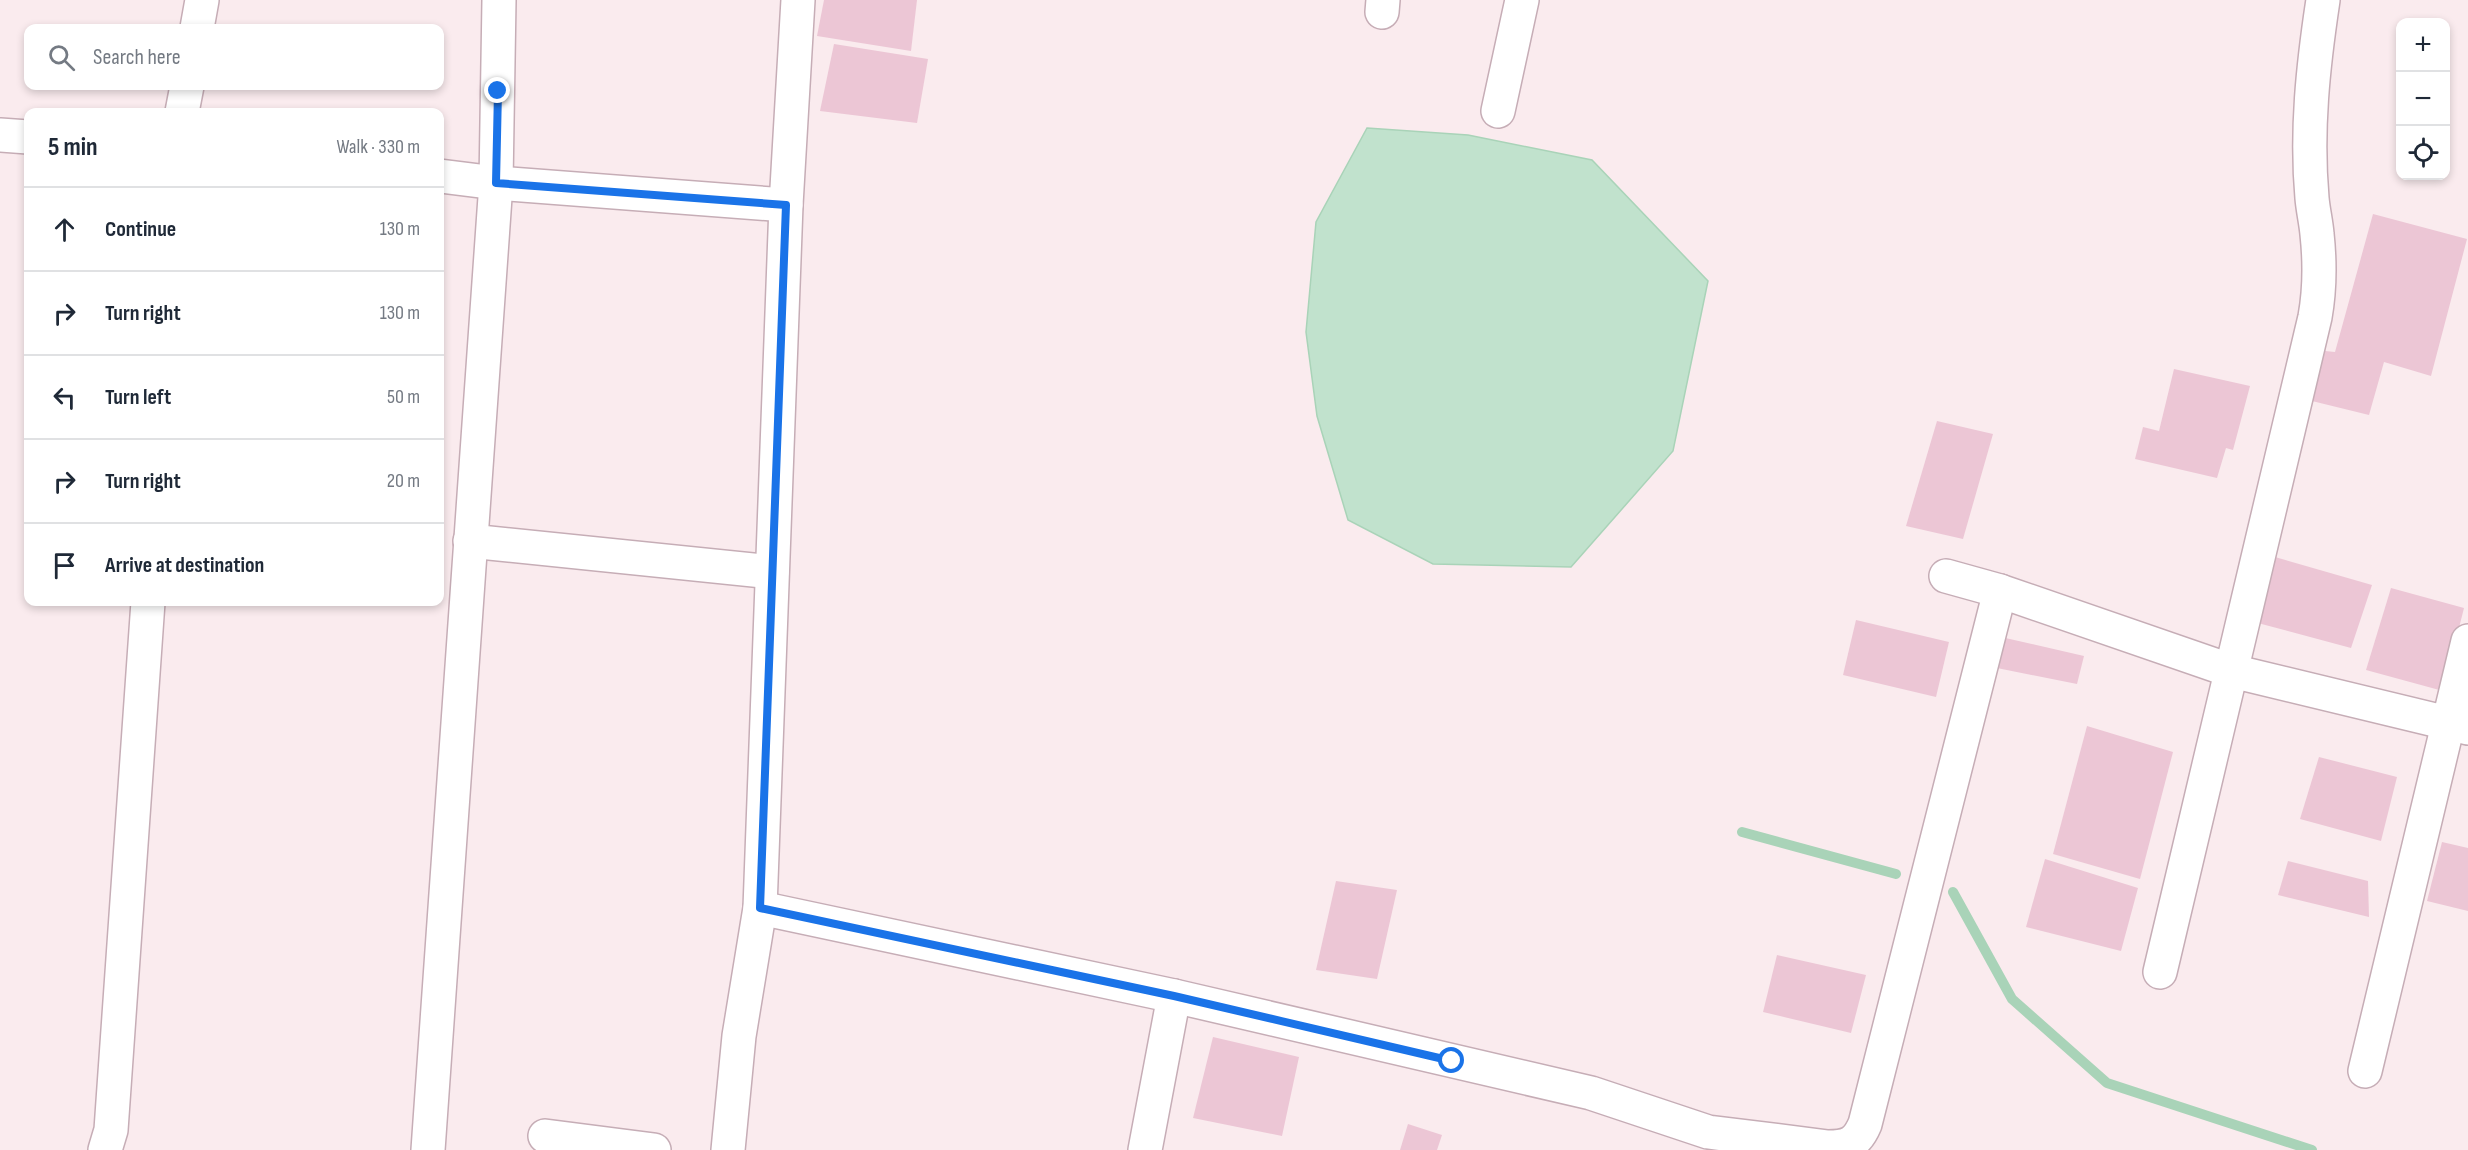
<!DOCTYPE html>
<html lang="en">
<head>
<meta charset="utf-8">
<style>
  body { margin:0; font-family:"Sofia Sans Condensed",sans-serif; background:#f6f6f7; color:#1f2937 }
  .controls { position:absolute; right:18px; top:18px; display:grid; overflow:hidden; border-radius:12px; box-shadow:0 3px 9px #0003 }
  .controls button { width:54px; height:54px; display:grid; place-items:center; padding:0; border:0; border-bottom:2px solid #e0e1e3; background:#fff; color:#1f2937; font:30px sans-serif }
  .stop { position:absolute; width:18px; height:18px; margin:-14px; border:4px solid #1a73e8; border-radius:50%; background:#fff }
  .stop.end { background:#1a73e8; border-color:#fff; box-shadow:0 2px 6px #0008 }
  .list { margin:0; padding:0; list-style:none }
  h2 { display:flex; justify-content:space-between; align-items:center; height:78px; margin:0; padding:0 24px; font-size:26px }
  h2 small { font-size:20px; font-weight:400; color:#747a83 }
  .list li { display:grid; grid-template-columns:39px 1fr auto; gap:18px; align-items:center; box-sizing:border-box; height:84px; padding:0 24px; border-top:2px solid #e0e1e3 }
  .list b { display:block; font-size:22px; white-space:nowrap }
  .list em { font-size:20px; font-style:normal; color:#747a83 }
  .icon { flex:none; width:33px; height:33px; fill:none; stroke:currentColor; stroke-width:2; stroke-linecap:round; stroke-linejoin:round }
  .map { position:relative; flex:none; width:2468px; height:1150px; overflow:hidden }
  .search { position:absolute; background:#fff; box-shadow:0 3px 9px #0003; left:24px; top:24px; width:420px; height:66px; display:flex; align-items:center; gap:15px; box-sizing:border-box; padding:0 21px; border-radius:12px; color:#747a83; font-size:22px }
  .panel { position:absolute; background:#fff; box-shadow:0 3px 9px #0003; left:24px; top:108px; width:420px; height:498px; border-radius:12px }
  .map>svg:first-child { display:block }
  .water { fill:#c1e2cd; stroke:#a9d3b8; stroke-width:1.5 }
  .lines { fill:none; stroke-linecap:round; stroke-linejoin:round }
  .stream { stroke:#a9d3b8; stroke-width:10 }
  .building { fill:#ecc6d5 }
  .minor-casing { stroke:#c6adb6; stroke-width:36 }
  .minor { stroke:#fff; stroke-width:33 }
  .route { stroke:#1a73e8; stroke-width:8 }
</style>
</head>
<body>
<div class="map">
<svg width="2468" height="1150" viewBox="0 0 2468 1150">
  <rect width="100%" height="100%" fill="#faebee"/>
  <path class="water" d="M1367,128L1468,135L1592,160L1708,281L1673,451L1571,567L1433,564L1348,520L1317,416L1306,332L1316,222Z"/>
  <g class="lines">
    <g class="stream">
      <path d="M1742,832L1896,874"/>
      <path d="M1953,892L2012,999L2107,1083L2312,1150"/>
    </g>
  </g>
  <g class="building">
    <path d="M824,0H917L911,51L817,36Z"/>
    <path d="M834,44L928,59L917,123L820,111Z"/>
    <path d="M2373,214L2467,239L2431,376L2384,362L2369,415L2312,401L2325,351L2335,352Z"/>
    <path d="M2174,369L2250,386L2233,450L2226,448L2217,478L2135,459L2143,427L2159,431Z"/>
    <path d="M1937,421L1993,434L1963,539L1906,526Z"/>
    <path d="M2275,557L2372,585L2351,648L2254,622Z"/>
    <path d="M2391,588L2464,608L2443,691L2366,670Z"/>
    <path d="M1856,620L1949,642L1936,697L1843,675Z"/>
    <path d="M2001,637L2084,656L2077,684L1992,667Z"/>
    <path d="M2087,726L2173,752L2140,879L2053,854Z"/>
    <path d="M2319,757L2397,777L2381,841L2300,819Z"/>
    <path d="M2442,842L2468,848V911L2427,901Z"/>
    <path d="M2045,859L2138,888L2121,951L2026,927Z"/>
    <path d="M2288,861L2368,881L2369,917L2278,895Z"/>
    <path d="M1336,881L1397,890L1377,979L1316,970Z"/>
    <path d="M1777,955L1866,975L1851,1033L1763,1012Z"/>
    <path d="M1213,1037L1299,1057L1282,1136L1193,1118Z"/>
    <path d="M1408,1124L1442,1135L1437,1150H1400Z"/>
  </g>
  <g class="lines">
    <defs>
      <g id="minor">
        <path d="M1382,12L1383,0"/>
        <path d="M197,28L202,0"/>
        <path d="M1498,111L1522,0"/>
        <path d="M182,112L187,86"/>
        <path d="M0,135L28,137"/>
        <path d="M440,176L496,183L786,205"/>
        <path d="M470,541L772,572"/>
        <path d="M1946,576L2000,591L2232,671L2468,728"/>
        <path d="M760,908L1174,996L1591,1093L1708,1132L1828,1147C1848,1147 1857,1143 1865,1124L2000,591"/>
        <path d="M2160,972L2315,317C2320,289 2320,262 2317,234C2316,222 2313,210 2312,198C2306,131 2313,66 2323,0"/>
        <path d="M2365,1071L2468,641"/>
        <path d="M545,1136L654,1150"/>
        <path d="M105,1150L111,1130L148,602"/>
        <path d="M428,1150L496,183L499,0"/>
        <path d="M728,1150L739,1036L760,908L786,205L798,0"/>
        <path d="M1145,1150L1174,996"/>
      </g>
    </defs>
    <use href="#minor" class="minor-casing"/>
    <use href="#minor" class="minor"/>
  </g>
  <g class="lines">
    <path class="route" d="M498,91L496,183L786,205L760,908L1174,996L1452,1061"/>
  </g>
</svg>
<div class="controls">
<button>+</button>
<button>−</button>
<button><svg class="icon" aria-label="locate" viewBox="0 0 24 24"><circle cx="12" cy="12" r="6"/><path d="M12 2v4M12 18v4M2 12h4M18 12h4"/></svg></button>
</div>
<div class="stop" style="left:1452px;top:1061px"></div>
<div class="stop end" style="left:498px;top:91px"></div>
<div class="search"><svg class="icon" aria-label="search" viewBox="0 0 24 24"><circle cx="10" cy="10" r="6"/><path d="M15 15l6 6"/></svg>Search here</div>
<section class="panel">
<h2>5 min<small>Walk · 330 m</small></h2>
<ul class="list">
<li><svg class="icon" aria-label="ahead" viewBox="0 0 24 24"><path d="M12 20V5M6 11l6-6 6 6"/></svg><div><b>Continue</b></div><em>130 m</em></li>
<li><svg class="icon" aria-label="right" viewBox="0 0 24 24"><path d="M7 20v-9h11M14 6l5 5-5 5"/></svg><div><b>Turn right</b></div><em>130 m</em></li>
<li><svg class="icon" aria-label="left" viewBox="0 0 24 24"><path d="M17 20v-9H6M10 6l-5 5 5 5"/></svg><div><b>Turn left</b></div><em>50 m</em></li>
<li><svg class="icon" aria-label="right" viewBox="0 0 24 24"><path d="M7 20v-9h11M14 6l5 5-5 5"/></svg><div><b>Turn right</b></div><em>20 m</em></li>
<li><svg class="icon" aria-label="arrive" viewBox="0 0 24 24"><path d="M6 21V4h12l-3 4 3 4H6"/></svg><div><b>Arrive at destination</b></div></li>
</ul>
</section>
</div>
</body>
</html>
